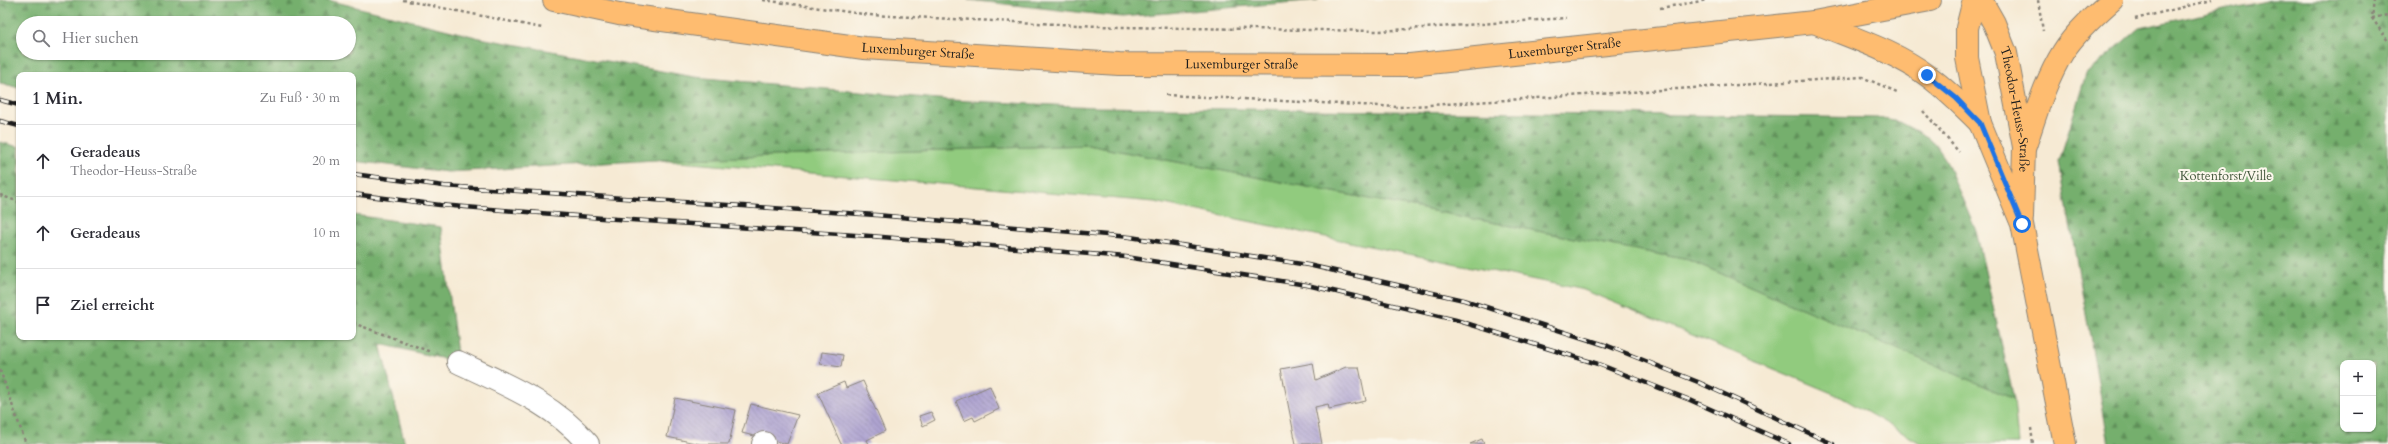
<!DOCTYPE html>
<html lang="de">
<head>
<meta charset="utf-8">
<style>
  body { margin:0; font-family:Cardo,serif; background:#f7f7f7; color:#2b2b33 }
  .controls { position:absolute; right:12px; bottom:12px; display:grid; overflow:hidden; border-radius:8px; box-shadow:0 1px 3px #0004 }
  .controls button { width:36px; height:36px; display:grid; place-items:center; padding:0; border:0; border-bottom:1px solid #e1e1e2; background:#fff; color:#2b2b33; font:20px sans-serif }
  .stop { position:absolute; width:12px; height:12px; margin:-9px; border:3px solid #1a73e8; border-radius:50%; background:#fff }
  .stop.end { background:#1a73e8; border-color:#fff; box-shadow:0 1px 4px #0008 }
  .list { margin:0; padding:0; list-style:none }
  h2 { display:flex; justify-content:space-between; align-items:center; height:52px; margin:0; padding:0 16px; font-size:17px }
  h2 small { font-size:13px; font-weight:400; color:#7c7c81 }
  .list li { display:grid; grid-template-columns:26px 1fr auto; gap:12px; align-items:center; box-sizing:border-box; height:72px; padding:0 16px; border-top:1px solid #e1e1e2 }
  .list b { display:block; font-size:15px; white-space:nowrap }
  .list p { margin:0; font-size:13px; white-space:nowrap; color:#7c7c81 }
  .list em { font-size:13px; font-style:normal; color:#7c7c81 }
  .icon { flex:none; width:22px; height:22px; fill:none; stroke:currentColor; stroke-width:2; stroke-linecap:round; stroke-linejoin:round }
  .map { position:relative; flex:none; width:2388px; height:444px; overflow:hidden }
  .search { position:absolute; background:#fff; box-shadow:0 1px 3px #0004; left:16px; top:16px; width:340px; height:44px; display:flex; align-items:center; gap:10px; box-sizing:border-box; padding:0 14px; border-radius:22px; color:#7c7c81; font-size:15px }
  .panel { position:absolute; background:#fff; box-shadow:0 1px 3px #0004; left:16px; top:72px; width:340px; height:268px; border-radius:8px }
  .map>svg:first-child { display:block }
  .grass { fill:#91cb7e; stroke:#56744d }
  .forest { fill:url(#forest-firs); stroke:#486644; fill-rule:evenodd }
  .building { fill:url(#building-back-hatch) }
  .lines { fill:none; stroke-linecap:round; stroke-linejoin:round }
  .minor-casing { stroke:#898378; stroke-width:24 }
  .major-casing { stroke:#898378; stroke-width:24 }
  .path { stroke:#898378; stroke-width:2.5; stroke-dasharray:3 3; stroke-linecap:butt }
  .minor { stroke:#fff; stroke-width:22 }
  .major { stroke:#febc70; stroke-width:22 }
  .rail-casing { stroke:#1c1c1c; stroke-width:4.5 }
  .rail { stroke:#fbf7ec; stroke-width:3; stroke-dasharray:9; stroke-linecap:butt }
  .route { stroke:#1a73e8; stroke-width:5 }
  .labels { text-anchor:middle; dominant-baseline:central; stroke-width:4; stroke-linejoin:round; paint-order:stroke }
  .street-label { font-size:13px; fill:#1c1c1c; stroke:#fbf7ec }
  .park-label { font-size:13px; fill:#45593e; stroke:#fbf7ec }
</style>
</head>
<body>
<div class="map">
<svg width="2388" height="444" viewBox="0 0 2388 444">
  <defs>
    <pattern id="forest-firs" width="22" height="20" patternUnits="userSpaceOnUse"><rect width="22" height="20" fill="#74af6d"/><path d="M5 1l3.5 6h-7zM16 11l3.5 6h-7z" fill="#5e8e59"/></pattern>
    <pattern id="building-back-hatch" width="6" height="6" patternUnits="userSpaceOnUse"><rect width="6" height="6" fill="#afa4d1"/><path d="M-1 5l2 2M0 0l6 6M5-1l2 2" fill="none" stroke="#8e85a9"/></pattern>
  </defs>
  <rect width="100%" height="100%" fill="#fbf7ec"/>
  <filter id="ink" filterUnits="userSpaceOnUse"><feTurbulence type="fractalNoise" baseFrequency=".025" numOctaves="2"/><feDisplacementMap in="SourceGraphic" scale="8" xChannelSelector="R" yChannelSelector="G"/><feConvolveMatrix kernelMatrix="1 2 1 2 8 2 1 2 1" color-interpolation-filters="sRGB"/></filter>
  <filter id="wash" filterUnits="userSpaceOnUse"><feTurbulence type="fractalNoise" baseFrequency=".012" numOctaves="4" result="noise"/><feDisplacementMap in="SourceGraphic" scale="16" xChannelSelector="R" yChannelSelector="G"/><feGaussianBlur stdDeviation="0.9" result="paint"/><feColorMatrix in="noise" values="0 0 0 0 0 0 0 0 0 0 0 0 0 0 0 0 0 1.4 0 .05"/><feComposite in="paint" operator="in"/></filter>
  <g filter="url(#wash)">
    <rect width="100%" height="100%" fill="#f6ead4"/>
    <path class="grass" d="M1088,145L1689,260L2014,399L2018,444H1922L1839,396L1584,290L1155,202L656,160Z"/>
    <g class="forest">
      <path d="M0,0H328L480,38L694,77L949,100L1096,107L1823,117L1878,118L1899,122L1931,139L1947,163L1976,231L2014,399L1689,260L1088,145L656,160L448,172L353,161V75H19V88L0,83ZM23,23H349V53H23Z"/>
      <path d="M968,0H1318L1122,17Z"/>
      <path d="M2271,0H2388V444H2109L2059,162L2086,74L2139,28ZM2343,363H2373V429H2343Z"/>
      <path d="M0,142L19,147V337H353V215L441,227L458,362L380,344L405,444H0Z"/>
    </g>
    <g id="blocks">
      <g class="building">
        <path d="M822,352L843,355L841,367L820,364Z"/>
        <path d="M1313,363L1316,380L1346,367H1359L1366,401L1329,409L1328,404L1315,407L1322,444H1296L1281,369Z"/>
        <path d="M863,381L885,431L867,440L869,444H841L818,393L844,382L846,388Z"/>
        <path d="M990,386L999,409L975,421L973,417L964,421L956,401Z"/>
        <path d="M675,398L736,410L729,444H700L667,437Z"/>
        <path d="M751,404L798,415L787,444L742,433Z"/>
        <path d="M931,412L935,420L923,426L919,416Z"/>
        <path d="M1482,439L1484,444H1470Z"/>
      </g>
    </g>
  </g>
  <g filter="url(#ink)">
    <use href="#blocks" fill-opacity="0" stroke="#898378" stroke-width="1"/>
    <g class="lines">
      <defs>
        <g id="minor">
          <path d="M458,362C504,384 555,404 588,444"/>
          <path d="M763,444L764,443"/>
        </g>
        <g id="major">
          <path id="s1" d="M554,0L619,14L864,48L1119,64L1410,65L1814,22L1930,0"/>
          <path d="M1974,0L1967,28V58L1980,123L2022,224L2065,444"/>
          <path id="s2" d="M1981,0L1994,23L2006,53L2024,147L2022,217"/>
          <path d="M1814,22C1852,38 1895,51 1928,76C1947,90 1963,106 1980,123"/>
          <path d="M2025,146C2036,114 2045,81 2063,52C2075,33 2095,15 2112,0"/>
        </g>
      </defs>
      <use href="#minor" class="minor-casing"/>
      <use href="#major" class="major-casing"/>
      <g class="path">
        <path d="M403,0L542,28"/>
        <path d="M763,0L870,15L1120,27L1380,31L1566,18"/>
        <path d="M2038,0L2043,31"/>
        <path d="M2374,0L2372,18L2388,41"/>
        <path d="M1660,8L1707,0"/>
        <path d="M2372,18L2388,15"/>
        <path d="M2135,19L2212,0"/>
        <path d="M1166,95L1399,107L1862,77L1897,92"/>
        <path d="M1923,111L1959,152"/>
        <path d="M0,195L19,202"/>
        <path d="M353,323L431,352"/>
        <path d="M0,370L26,444"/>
        <path d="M2031,428L2033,444"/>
      </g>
      <use href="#minor" class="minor"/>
      <use href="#major" class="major"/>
      <defs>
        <g id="rail">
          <path d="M0,100L19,105"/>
          <path d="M0,121L19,126"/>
          <path d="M353,174L444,186L876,215L1130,237L1308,265L1464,300L1608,346L1698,382L1833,444"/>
          <path d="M353,194L440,205L602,218L870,236L1126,257L1307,285L1456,320L1598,364L1690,400L1789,444"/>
        </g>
      </defs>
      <use href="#rail" class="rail-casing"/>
      <use href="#rail" class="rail"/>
    </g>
  </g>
  <g class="lines" filter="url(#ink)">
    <path class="route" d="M1927,75L1956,98L1980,123L2022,224"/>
  </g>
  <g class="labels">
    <g class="street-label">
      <text stroke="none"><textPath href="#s1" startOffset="1016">Luxemburger Straße</textPath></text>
      <text stroke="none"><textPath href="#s1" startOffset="368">Luxemburger Straße</textPath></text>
      <text stroke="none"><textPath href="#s1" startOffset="692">Luxemburger Straße</textPath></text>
      <text stroke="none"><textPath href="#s2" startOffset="116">Theodor-Heuss-Straße</textPath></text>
    </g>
    <g class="park-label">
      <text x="2226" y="176">Kottenforst/Ville</text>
    </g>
  </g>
</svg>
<div class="controls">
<button>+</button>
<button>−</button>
</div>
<div class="stop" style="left:2022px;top:224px"></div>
<div class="stop end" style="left:1927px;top:75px"></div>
<div class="search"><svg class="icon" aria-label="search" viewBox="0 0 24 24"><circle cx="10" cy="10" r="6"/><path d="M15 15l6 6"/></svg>Hier suchen</div>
<section class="panel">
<h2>1 Min.<small>Zu Fuß · 30 m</small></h2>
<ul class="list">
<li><svg class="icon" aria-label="ahead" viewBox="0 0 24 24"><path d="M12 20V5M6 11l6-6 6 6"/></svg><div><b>Geradeaus</b><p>Theodor-Heuss-Straße</p></div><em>20 m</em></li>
<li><svg class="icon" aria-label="ahead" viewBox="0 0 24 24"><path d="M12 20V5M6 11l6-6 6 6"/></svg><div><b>Geradeaus</b></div><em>10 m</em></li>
<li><svg class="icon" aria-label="arrive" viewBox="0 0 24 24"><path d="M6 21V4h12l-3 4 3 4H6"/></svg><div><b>Ziel erreicht</b></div></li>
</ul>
</section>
</div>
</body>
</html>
